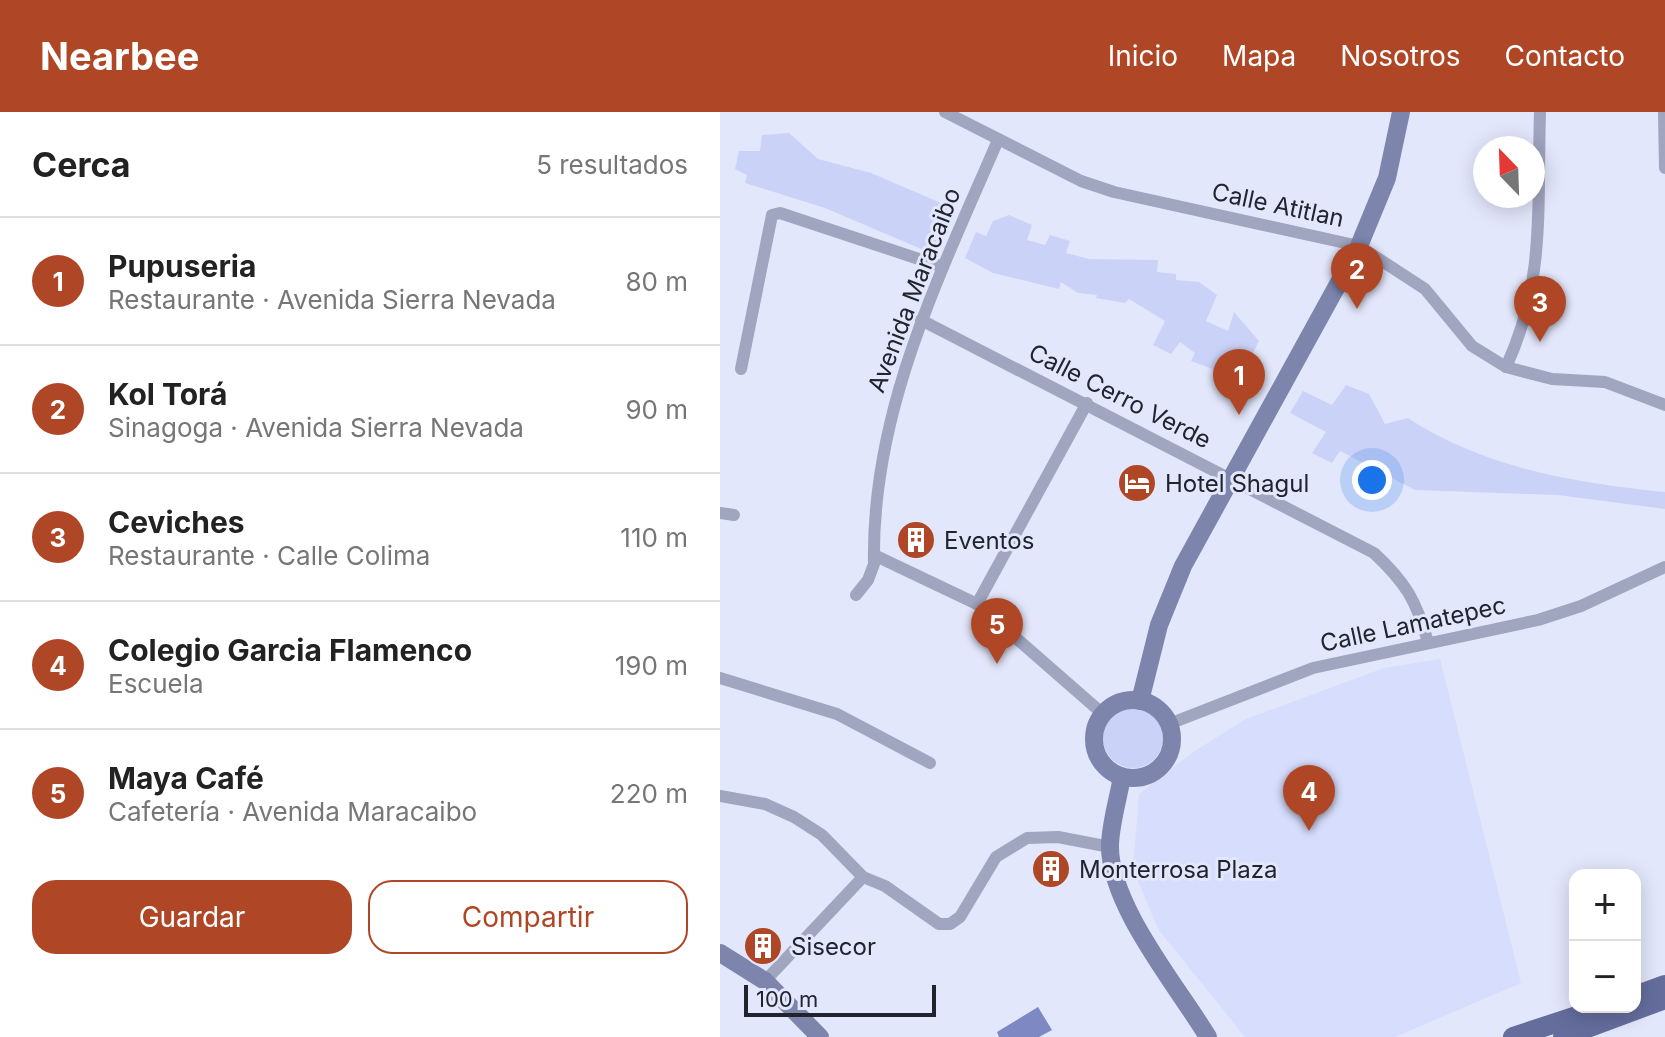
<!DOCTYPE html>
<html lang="es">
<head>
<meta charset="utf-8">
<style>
  body { margin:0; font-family:Inter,sans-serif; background:#f2f2f2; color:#222 }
  .controls { position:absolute; right:24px; bottom:24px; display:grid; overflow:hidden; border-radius:16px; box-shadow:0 4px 20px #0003 }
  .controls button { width:72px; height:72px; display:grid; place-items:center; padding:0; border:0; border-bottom:2px solid #e0e0e0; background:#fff; color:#222; font:40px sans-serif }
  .compass { position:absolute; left:753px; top:24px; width:72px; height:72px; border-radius:50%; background:#fff; box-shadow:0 4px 20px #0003; rotate:337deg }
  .scale { position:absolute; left:24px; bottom:20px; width:192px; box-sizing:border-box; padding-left:8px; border:4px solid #21232f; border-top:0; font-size:22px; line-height:28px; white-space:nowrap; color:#21232f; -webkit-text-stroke:6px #e3e7fb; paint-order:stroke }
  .you { position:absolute; left:652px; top:368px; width:28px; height:28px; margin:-20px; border:6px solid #fff; border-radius:50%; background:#1a73e8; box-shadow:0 0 0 12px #1a73e833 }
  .badge { display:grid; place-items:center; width:52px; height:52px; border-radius:50%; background:#af4726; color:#fff; font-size:26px; font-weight:700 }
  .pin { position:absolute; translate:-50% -66px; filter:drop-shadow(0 2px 4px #0008) }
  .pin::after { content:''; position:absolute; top:42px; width:28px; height:24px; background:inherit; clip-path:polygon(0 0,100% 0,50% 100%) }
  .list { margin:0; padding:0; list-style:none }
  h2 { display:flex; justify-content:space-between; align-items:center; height:104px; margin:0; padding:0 32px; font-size:34px }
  h2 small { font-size:26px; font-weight:400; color:#767676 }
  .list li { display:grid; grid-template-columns:52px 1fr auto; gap:24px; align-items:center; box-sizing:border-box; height:128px; padding:0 32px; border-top:2px solid #e0e0e0 }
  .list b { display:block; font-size:30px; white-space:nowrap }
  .list p { margin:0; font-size:26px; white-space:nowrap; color:#767676 }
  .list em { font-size:26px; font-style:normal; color:#767676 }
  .actions { display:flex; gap:16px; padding:24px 32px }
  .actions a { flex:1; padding:18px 0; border:2px solid #af4726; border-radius:24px; text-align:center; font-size:28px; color:#af4726 }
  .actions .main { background:#af4726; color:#fff }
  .map { position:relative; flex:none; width:945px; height:925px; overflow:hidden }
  header { display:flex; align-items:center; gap:48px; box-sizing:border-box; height:112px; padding:0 40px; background:#af4726; color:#fff }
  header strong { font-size:38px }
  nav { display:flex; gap:44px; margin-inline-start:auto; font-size:28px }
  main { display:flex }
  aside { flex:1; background:#fff }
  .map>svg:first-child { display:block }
  .built { fill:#d7ddfd }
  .green { fill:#cbd2f7 }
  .water { fill:#7e88c2 }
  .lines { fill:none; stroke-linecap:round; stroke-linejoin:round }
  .street { stroke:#a0a5c0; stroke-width:12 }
  .secondary { stroke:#7d85ac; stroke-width:18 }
  .primary { stroke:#656d9d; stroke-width:20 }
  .labels { text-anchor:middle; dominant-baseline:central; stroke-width:6; stroke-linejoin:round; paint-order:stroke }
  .street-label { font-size:24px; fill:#21232f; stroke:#e3e7fb }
  .poi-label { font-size:24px; fill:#21232f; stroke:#e3e7fb; text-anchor:start }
</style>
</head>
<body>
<header>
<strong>Nearbee</strong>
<nav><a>Inicio</a><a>Mapa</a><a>Nosotros</a><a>Contacto</a></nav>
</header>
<main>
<aside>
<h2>Cerca<small>5 resultados</small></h2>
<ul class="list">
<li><span class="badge">1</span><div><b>Pupuseria</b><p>Restaurante · Avenida Sierra Nevada</p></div><em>80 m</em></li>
<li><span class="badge">2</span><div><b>Kol Torá</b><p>Sinagoga · Avenida Sierra Nevada</p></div><em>90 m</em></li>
<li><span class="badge">3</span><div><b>Ceviches</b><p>Restaurante · Calle Colima</p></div><em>110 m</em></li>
<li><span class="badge">4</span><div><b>Colegio Garcia Flamenco</b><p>Escuela</p></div><em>190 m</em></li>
<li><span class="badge">5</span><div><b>Maya Café</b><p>Cafetería · Avenida Maracaibo</p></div><em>220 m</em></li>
</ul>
<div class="actions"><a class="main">Guardar</a><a>Compartir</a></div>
</aside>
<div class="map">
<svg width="945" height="925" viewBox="0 0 945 925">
  <rect width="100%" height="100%" fill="#e3e7fb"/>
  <path class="built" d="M720,547L801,871L675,925H525L438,817L413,757L419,682L473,640L526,607L664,556Z"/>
  <g class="green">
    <path d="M69,21L98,47L151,61L228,94L213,142L105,96L25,71L27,63L15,57L19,39H40L42,23Z"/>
    <path d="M289,103L312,113L307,128L325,133L330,123L350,129L346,141L369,147L438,148L437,160L456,162V168L479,170L497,183L486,209L508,219L514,200L539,229L520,267L471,249L475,241L460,230L451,242L433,233L445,209L409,187L405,191L376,186L377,183L358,181L341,170L339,177L273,161L245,146L256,120L266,124L273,109Z"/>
    <path d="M626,273L649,282L665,312L688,306C764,356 855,371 945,380V397L838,383L695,378L620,339L612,351L592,341L606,320L570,301L583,279L612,293Z"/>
    <circle cx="413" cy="626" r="30"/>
  </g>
  <path class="water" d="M318,895L332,918L319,925H279L277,920Z"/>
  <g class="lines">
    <g class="street">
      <path d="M225,0L361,69L394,80L639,134L705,177L752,234L786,255L832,267L885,270L945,293"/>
      <path d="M944,0L945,56"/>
      <path d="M201,208L654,441C686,471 696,488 708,530"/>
      <path d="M786,255C826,169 817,93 820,0"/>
      <path d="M21,257L52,103L60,101L223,155"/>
      <path d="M0,401L14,403"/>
      <path d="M154,443L257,492L383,602"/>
      <path d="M136,483L148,468L154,452C151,300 219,165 278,28"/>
      <path d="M257,492L367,291"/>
      <path d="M0,566L117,602L210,651"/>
      <path d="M449,612L593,556L818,508L861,494L945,455"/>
      <path d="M0,684L45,692L74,705L102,723L143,765L165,774L219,812H230L240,805L276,745L307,726L338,725L390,735"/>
      <path d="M45,869L143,765"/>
    </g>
    <g class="secondary">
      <circle cx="413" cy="627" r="39"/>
      <path d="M420,589L439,513L463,454L639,134L667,66L681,0"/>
      <path d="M402,665C398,687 391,710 390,732C388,792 458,875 488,925"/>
      <path d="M0,841L45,869L100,925"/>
    </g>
    <g class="primary">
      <path d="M915,884L945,873"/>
      <path d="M793,925L884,895"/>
      <path d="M843,925L945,887"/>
    </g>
  </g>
  <defs>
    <symbol id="hotel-disc" viewBox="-11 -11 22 22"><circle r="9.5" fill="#af4726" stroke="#e3e7fb"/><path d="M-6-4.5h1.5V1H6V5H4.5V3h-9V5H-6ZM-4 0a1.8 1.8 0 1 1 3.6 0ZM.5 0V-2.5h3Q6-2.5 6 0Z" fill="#fff"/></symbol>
    <symbol id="building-disc" viewBox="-11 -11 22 22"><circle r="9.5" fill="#af4726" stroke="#e3e7fb"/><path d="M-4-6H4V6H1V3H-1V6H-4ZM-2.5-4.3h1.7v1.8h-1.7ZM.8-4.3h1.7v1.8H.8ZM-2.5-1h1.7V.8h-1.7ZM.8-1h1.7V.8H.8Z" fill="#fff"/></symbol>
  </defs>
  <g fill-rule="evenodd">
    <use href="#hotel-disc" x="395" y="349" width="44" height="44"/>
    <use href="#building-disc" x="174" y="406" width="44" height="44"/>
    <use href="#building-disc" x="309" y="735" width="44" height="44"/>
    <use href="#building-disc" x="21" y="812" width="44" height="44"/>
  </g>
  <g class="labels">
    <g class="street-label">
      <text transform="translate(558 93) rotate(12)">Calle Atitlan</text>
      <text transform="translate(194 178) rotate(-69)">Avenida Maracaibo</text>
      <text transform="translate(400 284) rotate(27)">Calle Cerro Verde</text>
      <text transform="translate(693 512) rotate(-12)">Calle Lamatepec</text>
    </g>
    <g class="poi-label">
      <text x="445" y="371">Hotel Shagul</text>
      <text x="224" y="428">Eventos</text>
      <text x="359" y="757">Monterrosa Plaza</text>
      <text x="71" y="834">Sisecor</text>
    </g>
  </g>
</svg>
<div class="controls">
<button>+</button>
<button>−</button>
</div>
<svg class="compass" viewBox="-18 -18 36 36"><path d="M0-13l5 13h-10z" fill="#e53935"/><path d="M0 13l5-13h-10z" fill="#767676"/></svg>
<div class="scale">100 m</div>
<div class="you"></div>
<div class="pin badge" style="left:519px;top:303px">1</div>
<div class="pin badge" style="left:637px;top:197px">2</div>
<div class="pin badge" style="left:820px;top:230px">3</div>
<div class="pin badge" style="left:589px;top:719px">4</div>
<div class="pin badge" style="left:277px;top:552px">5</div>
</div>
</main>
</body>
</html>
